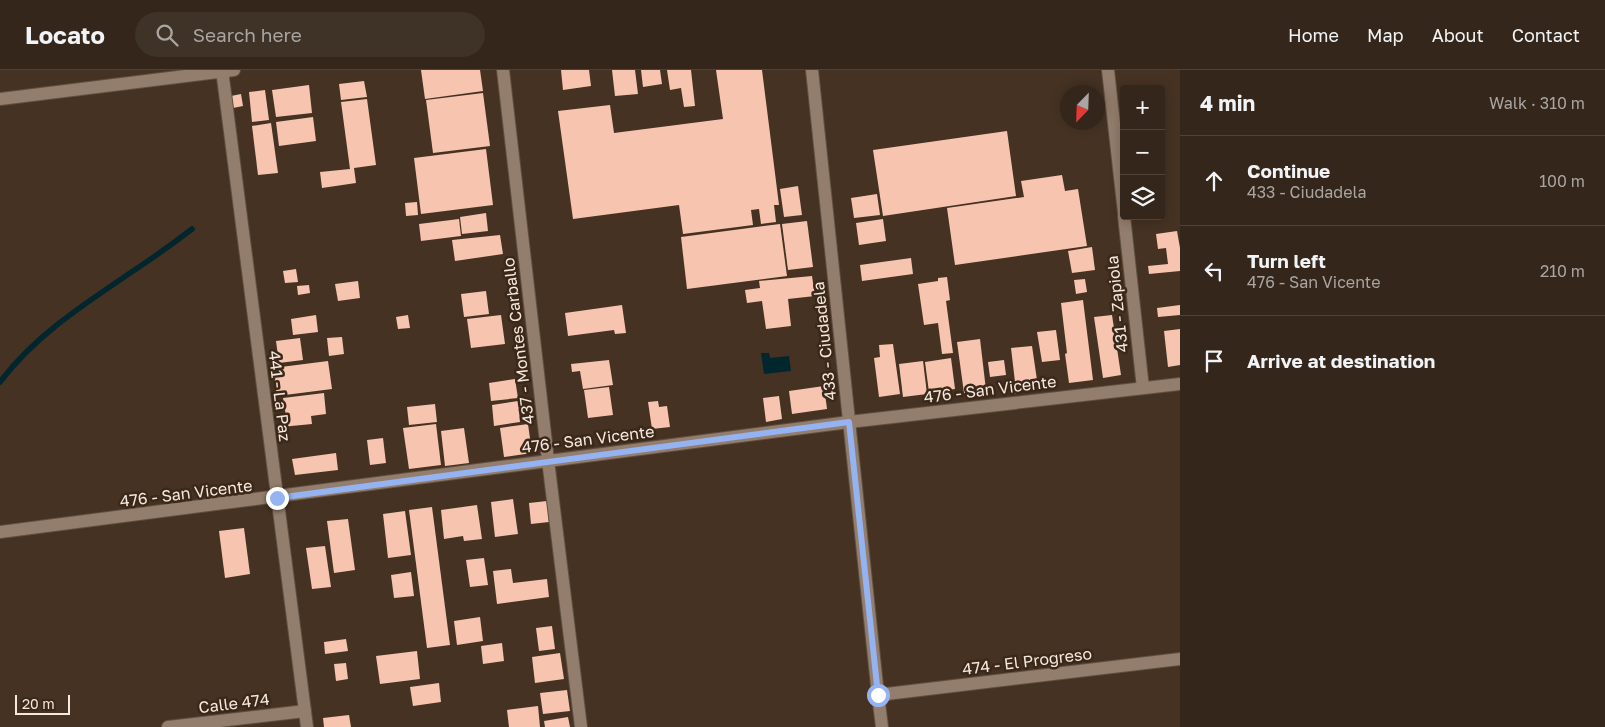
<!DOCTYPE html>
<html lang="en">
<head>
<meta charset="utf-8">
<style>
  body { margin:0; font-family:"Golos Text",sans-serif; background:#3f3227; color:#f1f3f6 }
  .controls { position:absolute; right:15px; top:15px; display:grid; overflow:hidden; border-radius:5px; box-shadow:0 2px 12px #0003 }
  .controls button { width:45px; height:45px; display:grid; place-items:center; padding:0; border:0; border-bottom:1px solid #4e4339; background:#34261a; color:#f1f3f6; font:25px sans-serif }
  .compass { position:absolute; left:1060px; top:15px; width:45px; height:45px; border-radius:50%; background:#34261a; box-shadow:0 2px 12px #0003; rotate:203deg }
  .scale { position:absolute; left:15px; bottom:12px; width:55px; box-sizing:border-box; padding-left:5px; border:2px solid #f5e9df; border-top:0; font-size:14px; line-height:18px; white-space:nowrap; color:#f5e9df; -webkit-text-stroke:4px #3b2819; paint-order:stroke }
  .stop { position:absolute; width:15px; height:15px; margin:-11px; border:4px solid #95b2f1; border-radius:50%; background:#fff }
  .stop.end { background:#95b2f1; border-color:#fff; box-shadow:0 1px 5px #0008 }
  .list { margin:0; padding:0; list-style:none }
  h2 { display:flex; justify-content:space-between; align-items:center; height:65px; margin:0; padding:0 20px; font-size:21px }
  h2 small { font-size:16px; font-weight:400; color:#a9a5a2 }
  .list li { display:grid; grid-template-columns:32px 1fr auto; gap:15px; align-items:center; box-sizing:border-box; height:90px; padding:0 20px; border-top:1px solid #4e4339 }
  .list b { display:block; font-size:19px; white-space:nowrap }
  .list p { margin:0; font-size:16px; white-space:nowrap; color:#a9a5a2 }
  .list em { font-size:16px; font-style:normal; color:#a9a5a2 }
  .icon { flex:none; width:28px; height:28px; fill:none; stroke:currentColor; stroke-width:2; stroke-linecap:round; stroke-linejoin:round }
  .map { position:relative; flex:none; width:1180px; height:657px; overflow:hidden }
  header { display:flex; align-items:center; gap:30px; box-sizing:border-box; height:70px; padding:0 25px; background:#34261a; border-bottom:1px solid #4e4339 }
  header strong { font-size:24px }
  nav { display:flex; gap:28px; margin-inline-start:auto; font-size:18px }
  .search { width:350px; height:45px; background:#3f3227; display:flex; align-items:center; gap:12px; box-sizing:border-box; padding:0 18px; border-radius:28px; color:#a9a5a2; font-size:19px }
  main { display:flex }
  aside { flex:1; background:#34261a }
  .map>svg:first-child { display:block }
  .water { fill:#02262e }
  .lines { fill:none; stroke-linecap:round; stroke-linejoin:round }
  .stream { stroke:#02262e; stroke-width:5.5 }
  .building { fill:#f7c5af }
  .minor-casing { stroke:#605042; stroke-width:14 }
  .minor { stroke:#937d6c; stroke-width:12 }
  .route { stroke:#95b2f1; stroke-width:6 }
  .labels { text-anchor:middle; dominant-baseline:central; stroke-width:5; stroke-linejoin:round; paint-order:stroke }
  .street-label { font-size:16px; fill:#f5e9df; stroke:#3b2819 }
</style>
</head>
<body>
<header>
<strong>Locato</strong>
<div class="search"><svg class="icon" aria-label="search" viewBox="0 0 24 24"><circle cx="10" cy="10" r="6"/><path d="M15 15l6 6"/></svg>Search here</div>
<nav><a>Home</a><a>Map</a><a>About</a><a>Contact</a></nav>
</header>
<main>
<div class="map">
<svg width="1180" height="657" viewBox="0 0 1180 657">
  <rect width="100%" height="100%" fill="#453223"/>
  <path class="water" d="M761,283H769L770,288L789,286L791,301L764,304Z"/>
  <g class="lines">
    <path class="stream" d="M0,312C37,263 89,231 139,197C157,185 175,172 192,159"/>
  </g>
  <g class="building">
    <path d="M421,0H480L483,21L425,29Z"/>
    <path d="M561,0H589L591,16L563,20Z"/>
    <path d="M612,0H635L638,24L615,26Z"/>
    <path d="M641,0H660L662,14L643,17Z"/>
    <path d="M667,0H691L695,36L684,37L681,18L670,20Z"/>
    <path d="M716,0H762L779,135H774L776,152L761,154L759,139L751,140L753,155L683,164L679,135L573,149L558,41L610,35L614,63L723,49Z"/>
    <path d="M364,11L367,27L341,30L339,14Z"/>
    <path d="M309,15L312,43L276,47L272,20Z"/>
    <path d="M265,20L269,50L252,52L249,22Z"/>
    <path d="M483,23L490,76L433,83L426,30Z"/>
    <path d="M241,24L243,36L233,38L231,26Z"/>
    <path d="M367,29L376,95L354,98L356,113L322,118L320,102L350,99L341,32Z"/>
    <path d="M313,47L316,71L279,76L276,52Z"/>
    <path d="M271,53L278,103L258,105L252,56Z"/>
    <path d="M1007,61L1016,126L883,146L873,80Z"/>
    <path d="M486,79L493,135L421,144L414,88Z"/>
    <path d="M1062,105L1065,121L1078,119L1087,176L955,195L947,138L1024,127L1021,111Z"/>
    <path d="M798,116L802,145L784,147L780,119Z"/>
    <path d="M877,124L880,145L854,148L851,128Z"/>
    <path d="M417,132L418,145L406,146L405,133Z"/>
    <path d="M486,143L488,161L462,164L460,147Z"/>
    <path d="M459,149L461,166L421,171L419,154Z"/>
    <path d="M883,149L886,171L859,175L856,153Z"/>
    <path d="M807,151L813,197L788,200L782,154Z"/>
    <path d="M780,154L787,206L687,219L681,167Z"/>
    <path d="M1177,161L1180,178V201L1149,204L1148,196L1168,194L1166,178L1158,179L1156,164Z"/>
    <path d="M500,165L503,184L455,191L452,170Z"/>
    <path d="M1092,177L1095,200L1072,203L1068,181Z"/>
    <path d="M911,188L913,204L862,211L860,195Z"/>
    <path d="M296,199L298,212L285,213L283,201Z"/>
    <path d="M812,206L815,226L788,229L791,256L766,259L762,231L747,233L745,220L760,218L759,211Z"/>
    <path d="M947,207L950,230L946,231L953,283L942,284L938,253L924,255L918,214L938,211V208Z"/>
    <path d="M1085,209L1087,222L1076,224L1074,210Z"/>
    <path d="M358,211L360,228L338,231L335,214Z"/>
    <path d="M309,215L310,223L298,225L297,216Z"/>
    <path d="M486,221L489,244L464,247L461,224Z"/>
    <path d="M1083,230L1093,310L1069,313L1065,284L1067,283L1061,233Z"/>
    <path d="M622,235L626,263L615,264L614,260L568,266L565,243Z"/>
    <path d="M1180,235V245L1158,247L1157,238Z"/>
    <path d="M316,245L318,262L293,265L291,249Z"/>
    <path d="M408,245L410,258L398,259L396,247Z"/>
    <path d="M501,245L505,274L471,278L467,249Z"/>
    <path d="M1112,245L1121,305L1103,308L1094,247Z"/>
    <path d="M1180,259V295L1168,297L1164,261Z"/>
    <path d="M1056,260L1060,290L1042,292L1037,262Z"/>
    <path d="M342,267L344,284L329,286L327,268Z"/>
    <path d="M300,268L303,290L279,293L276,271Z"/>
    <path d="M980,269L986,320L964,323L957,272Z"/>
    <path d="M893,274L900,324L879,327L874,288L880,287L879,275Z"/>
    <path d="M1032,276L1037,310L1020,312L1021,323L1011,324L1010,313L1015,312L1011,278Z"/>
    <path d="M951,288L955,319L929,322L925,292Z"/>
    <path d="M609,290L613,315L583,319L580,301L572,302L571,294Z"/>
    <path d="M1004,290L1006,305L990,307L988,292Z"/>
    <path d="M328,291L332,319L277,326L273,298Z"/>
    <path d="M923,291L927,324L903,327L899,294Z"/>
    <path d="M515,309L518,328L491,331L489,313Z"/>
    <path d="M824,316L827,339L792,344L789,321Z"/>
    <path d="M609,317L613,345L588,348L584,320Z"/>
    <path d="M324,323L326,344L311,346L312,354L281,357L280,346H286L283,328Z"/>
    <path d="M779,326L782,349L766,352L763,328Z"/>
    <path d="M518,331L520,352L494,356L492,335Z"/>
    <path d="M658,331L659,337L667,336L670,357L652,359L648,332Z"/>
    <path d="M435,334L437,352L409,355L407,337Z"/>
    <path d="M436,354L441,395L409,399L403,358Z"/>
    <path d="M528,354L532,383L504,387L500,358Z"/>
    <path d="M464,358L469,393L445,396L441,361Z"/>
    <path d="M383,368L386,393L370,395L367,370Z"/>
    <path d="M336,383L338,400L295,405L292,389Z"/>
    <path d="M513,429L518,464L495,467L491,432Z"/>
    <path d="M547,431L549,452L531,454L529,433Z"/>
    <path d="M477,435L482,469L464,471L463,466L444,469L441,440Z"/>
    <path d="M432,437L450,575L427,578L409,440Z"/>
    <path d="M405,441L411,485L388,488L383,444Z"/>
    <path d="M348,449L355,500L334,503L327,451Z"/>
    <path d="M244,458L250,504L225,508L219,461Z"/>
    <path d="M325,476L331,517L312,519L306,478Z"/>
    <path d="M484,488L488,515L470,517L466,490Z"/>
    <path d="M511,499L513,513L547,509L549,527L497,534L493,501Z"/>
    <path d="M411,502L414,526L394,528L391,505Z"/>
    <path d="M480,547L483,571L457,575L454,551Z"/>
    <path d="M552,556L555,579L539,581L536,558Z"/>
    <path d="M346,569L348,581L325,584L324,572Z"/>
    <path d="M502,573L504,591L483,594L481,576Z"/>
    <path d="M417,581L420,609L380,614L376,586Z"/>
    <path d="M560,583L564,609L535,613L532,587Z"/>
    <path d="M346,593L348,609L336,611L334,594Z"/>
    <path d="M439,613L441,632L413,636L410,617Z"/>
    <path d="M567,620L570,641L543,644L540,623Z"/>
    <path d="M538,636L540,657H509L507,640Z"/>
    <path d="M349,645L351,657H324L323,648Z"/>
    <path d="M568,647L570,657H545L544,651Z"/>
  </g>
  <g class="lines">
    <defs>
      <g id="minor">
        <path d="M222,0L307,657"/>
        <path d="M503,0L548,390L581,657"/>
        <path d="M812,0L878,625L882,657"/>
        <path d="M1108,0L1124,143"/>
        <path d="M0,29L234,0"/>
        <path d="M1124,146L1143,318"/>
        <path d="M0,462L849,352L1180,314"/>
        <path d="M878,625L1180,589"/>
        <path d="M168,657L305,641"/>
      </g>
    </defs>
    <use href="#minor" class="minor-casing"/>
    <use href="#minor" class="minor"/>
  </g>
  <g class="lines">
    <path class="route" d="M277,428L849,352L878,625"/>
  </g>
  <g class="labels">
    <g class="street-label">
      <text transform="translate(1117 234) rotate(-96)">431 - Zapiola</text>
      <text transform="translate(518 271) rotate(-97)">437 - Montes Carballo</text>
      <text transform="translate(824 271) rotate(-96)">433 - Ciudadela</text>
      <text transform="translate(990 319) rotate(-7)">476 - San Vicente</text>
      <text transform="translate(280 326) rotate(83)">441 - La Paz</text>
      <text transform="translate(588 369) rotate(-7)">476 - San Vicente</text>
      <text transform="translate(186 423) rotate(-7)">476 - San Vicente</text>
      <text transform="translate(1027 591) rotate(-7)">474 - El Progreso</text>
      <text transform="translate(234 633) rotate(-7)">Calle 474</text>
    </g>
  </g>
</svg>
<div class="controls">
<button>+</button>
<button>−</button>
<button><svg class="icon" aria-label="layers" viewBox="0 0 24 24"><path d="M12 4l9 5-9 5-9-5zM3 14l9 5 9-5"/></svg></button>
</div>
<svg class="compass" viewBox="-18 -18 36 36"><path d="M0-13l5 13h-10z" fill="#e53935"/><path d="M0 13l5-13h-10z" fill="#a9a5a2"/></svg>
<div class="scale">20 m</div>
<div class="stop" style="left:878px;top:625px"></div>
<div class="stop end" style="left:277px;top:428px"></div>
</div>
<aside>
<h2>4 min<small>Walk · 310 m</small></h2>
<ul class="list">
<li><svg class="icon" aria-label="ahead" viewBox="0 0 24 24"><path d="M12 20V5M6 11l6-6 6 6"/></svg><div><b>Continue</b><p>433 - Ciudadela</p></div><em>100 m</em></li>
<li><svg class="icon" aria-label="left" viewBox="0 0 24 24"><path d="M17 20v-9H6M10 6l-5 5 5 5"/></svg><div><b>Turn left</b><p>476 - San Vicente</p></div><em>210 m</em></li>
<li><svg class="icon" aria-label="arrive" viewBox="0 0 24 24"><path d="M6 21V4h12l-3 4 3 4H6"/></svg><div><b>Arrive at destination</b></div></li>
</ul>
</aside>
</main>
</body>
</html>
